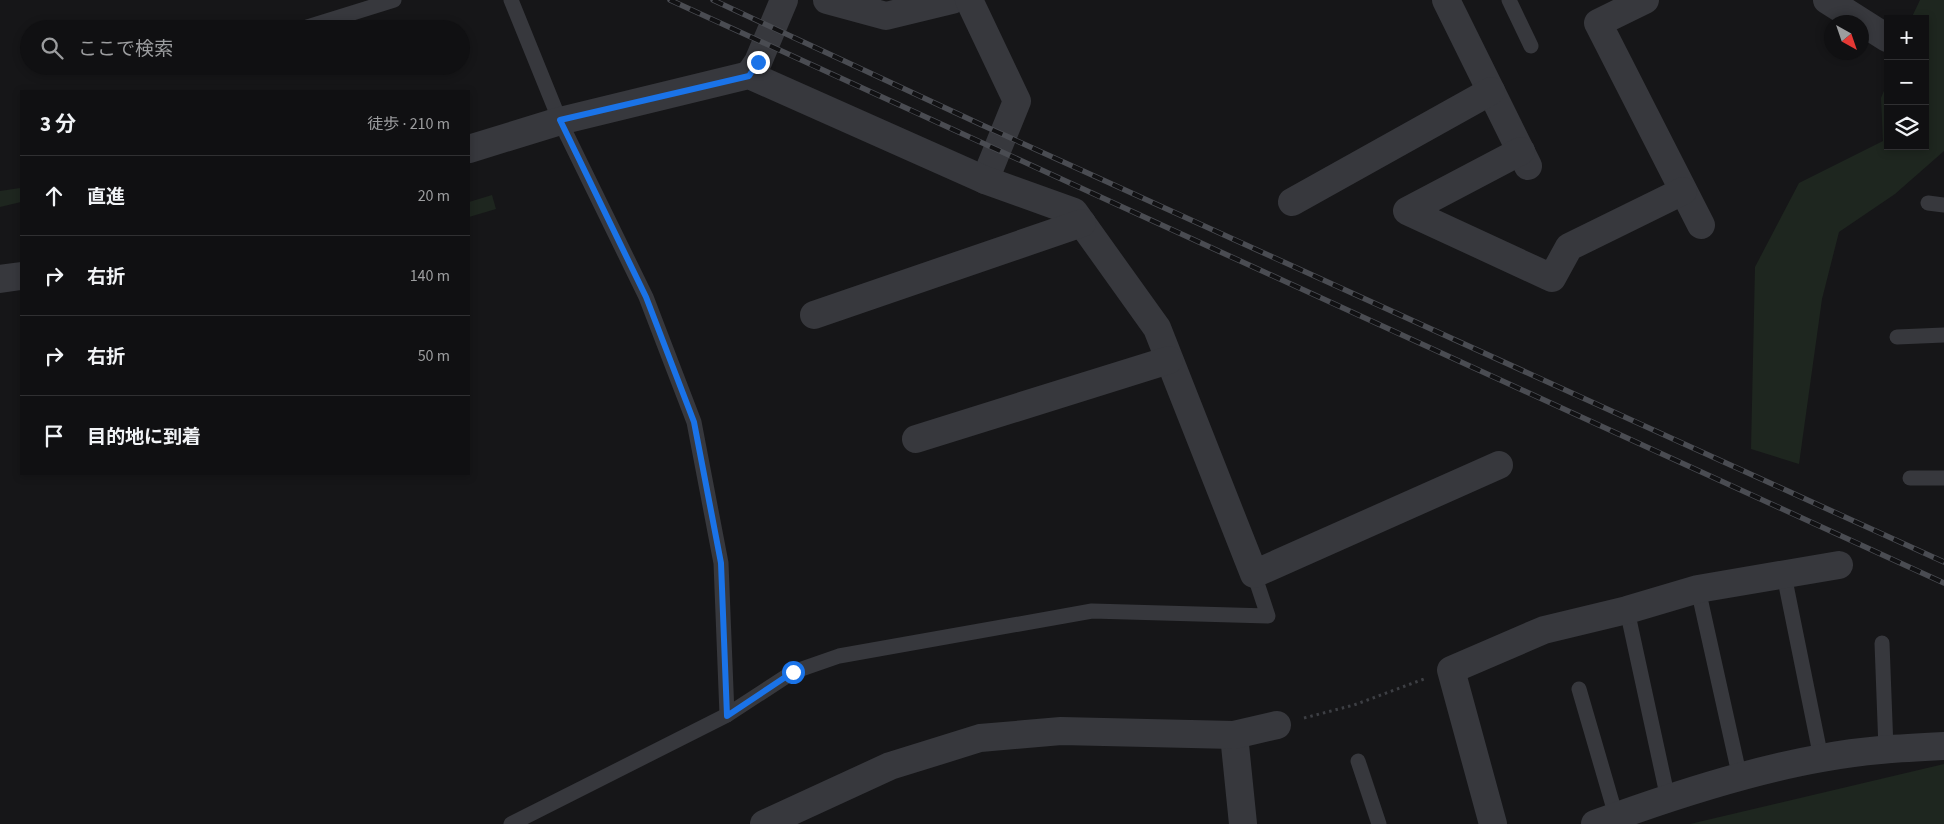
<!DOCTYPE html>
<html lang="ja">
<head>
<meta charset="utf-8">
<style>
  body { margin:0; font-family:"Source Sans 3","Noto Sans JP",sans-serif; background:#1e1e20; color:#f1f3f6 }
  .controls { position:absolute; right:15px; top:15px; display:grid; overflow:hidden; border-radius:0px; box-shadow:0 2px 8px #0003 }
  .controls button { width:45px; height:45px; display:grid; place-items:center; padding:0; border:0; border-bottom:1px solid #303032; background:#101012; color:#f1f3f6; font:25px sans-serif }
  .compass { position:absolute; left:1824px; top:15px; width:45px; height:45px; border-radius:50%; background:#101012; box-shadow:0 2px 8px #0003; rotate:140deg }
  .stop { position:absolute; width:15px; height:15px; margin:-11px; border:4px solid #1a73e8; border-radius:50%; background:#fff }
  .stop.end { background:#1a73e8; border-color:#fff; box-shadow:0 1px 5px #0008 }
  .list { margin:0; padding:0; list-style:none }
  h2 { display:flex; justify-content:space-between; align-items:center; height:65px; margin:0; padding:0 20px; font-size:21px }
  h2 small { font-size:16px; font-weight:400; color:#9c9d9f }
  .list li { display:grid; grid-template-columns:32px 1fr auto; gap:15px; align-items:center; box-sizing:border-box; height:80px; padding:0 20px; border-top:1px solid #303032 }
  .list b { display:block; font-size:19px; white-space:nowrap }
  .list em { font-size:16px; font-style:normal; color:#9c9d9f }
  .icon { flex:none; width:28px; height:28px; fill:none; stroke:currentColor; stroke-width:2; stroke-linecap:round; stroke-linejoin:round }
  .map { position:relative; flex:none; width:1944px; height:824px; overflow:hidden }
  .search { position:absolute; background:#101012; box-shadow:0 2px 8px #0003; left:20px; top:20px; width:450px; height:55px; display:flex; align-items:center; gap:12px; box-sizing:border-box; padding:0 18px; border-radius:28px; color:#9c9d9f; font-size:19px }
  .panel { position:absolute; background:#101012; box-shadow:0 2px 8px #0003; left:20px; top:90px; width:450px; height:385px; border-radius:0px }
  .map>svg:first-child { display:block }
  .green { fill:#1e261f }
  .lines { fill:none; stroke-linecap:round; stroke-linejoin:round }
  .path { stroke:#3d3f44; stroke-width:3; stroke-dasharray:2.5 4; stroke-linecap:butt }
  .service { stroke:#37383d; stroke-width:15 }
  .minor { stroke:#37383d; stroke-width:28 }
  .rail-casing { stroke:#4a4c52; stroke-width:5.5 }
  .rail { stroke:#111113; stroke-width:4; stroke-dasharray:11; stroke-linecap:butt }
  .route { stroke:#1a73e8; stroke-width:6 }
</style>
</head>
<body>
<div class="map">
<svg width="1944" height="824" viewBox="0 0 1944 824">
  <rect width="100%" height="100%" fill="#161618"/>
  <g class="green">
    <path d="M1920,0H1944V151L1895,194L1839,232L1822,299L1799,464L1751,449L1755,267L1799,183L1883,141L1881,98L1888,81V146H1925V19H1911Z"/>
    <path d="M20,188L21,202L0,207V191Z"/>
    <path d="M492,195L496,209L469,217V202Z"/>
    <path d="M1944,764V824H1690Z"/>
  </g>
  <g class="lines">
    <path class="path" d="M1304,718L1354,705L1424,679"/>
    <g class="service">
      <path d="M511,0L560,121L646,297L694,422L721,563L727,715"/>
      <path d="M1509,0L1531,46"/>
      <path d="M301,29L394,0"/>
      <path d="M1928,203L1944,205"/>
      <path d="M1897,337L1944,335"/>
      <path d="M1910,478H1944"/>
      <path d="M1784,575L1821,758"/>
      <path d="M1698,589L1740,778"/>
      <path d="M1627,610L1668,799"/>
      <path d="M1882,643L1886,749"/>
      <path d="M1579,689L1616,816"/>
      <path d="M1358,761L1379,824"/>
      <path d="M511,824L727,715L793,672L839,656L1092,611L1268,616L1254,574"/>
    </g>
    <g class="minor">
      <path d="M827,0L886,16L952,0"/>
      <path d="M969,0L1017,101L985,180"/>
      <path d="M1446,0L1528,166"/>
      <path d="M1645,0L1598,23L1701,225"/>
      <path d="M1827,0L1887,38"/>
      <path d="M749,75L758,62L784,0"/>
      <path d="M469,149L560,121L749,75L985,180L1074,212L1157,328L1254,574L1499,465"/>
      <path d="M1521,151L1407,211L1552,278L1569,247L1683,191"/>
      <path d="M1292,202L1491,91"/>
      <path d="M0,279L21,276"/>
      <path d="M814,315L1082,223"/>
      <path d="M916,439L1169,360"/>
      <path d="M1234,735L1243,824"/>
      <path d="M764,824L890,766L980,738L1061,731L1234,735L1277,725"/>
      <path d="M1493,824L1451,670L1544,630L1627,610L1698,589L1839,565"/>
      <path d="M1595,824C1666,798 1748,771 1822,758C1863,750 1903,748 1944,746"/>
    </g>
    <defs>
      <g id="rail">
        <path d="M670,0L1944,583"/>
        <path d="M713,0L982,125L1944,562"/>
      </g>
    </defs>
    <use href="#rail" class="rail-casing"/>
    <use href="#rail" class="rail"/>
  </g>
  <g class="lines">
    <path class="route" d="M758,62L749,76L560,120L646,297L694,422L721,563L727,716L793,672"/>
  </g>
</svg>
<div class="controls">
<button>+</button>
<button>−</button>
<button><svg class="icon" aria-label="layers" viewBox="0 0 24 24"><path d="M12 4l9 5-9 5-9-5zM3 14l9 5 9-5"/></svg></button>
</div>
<svg class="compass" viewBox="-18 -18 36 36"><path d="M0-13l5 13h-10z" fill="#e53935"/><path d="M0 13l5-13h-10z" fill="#9c9d9f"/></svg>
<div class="stop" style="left:793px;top:672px"></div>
<div class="stop end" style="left:758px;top:62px"></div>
<div class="search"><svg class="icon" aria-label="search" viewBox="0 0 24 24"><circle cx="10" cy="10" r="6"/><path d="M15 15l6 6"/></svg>ここで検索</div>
<section class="panel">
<h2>3 分<small>徒歩 · 210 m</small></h2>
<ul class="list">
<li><svg class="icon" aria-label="ahead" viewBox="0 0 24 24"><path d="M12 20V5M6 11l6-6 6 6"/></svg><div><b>直進</b></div><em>20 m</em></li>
<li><svg class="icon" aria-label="right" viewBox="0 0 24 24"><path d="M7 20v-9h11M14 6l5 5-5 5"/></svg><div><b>右折</b></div><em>140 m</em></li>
<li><svg class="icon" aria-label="right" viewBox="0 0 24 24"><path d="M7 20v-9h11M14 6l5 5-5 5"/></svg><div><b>右折</b></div><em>50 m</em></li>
<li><svg class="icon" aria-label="arrive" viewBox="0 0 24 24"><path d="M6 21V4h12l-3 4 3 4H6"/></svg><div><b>目的地に到着</b></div></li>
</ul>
</section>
</div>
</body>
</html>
